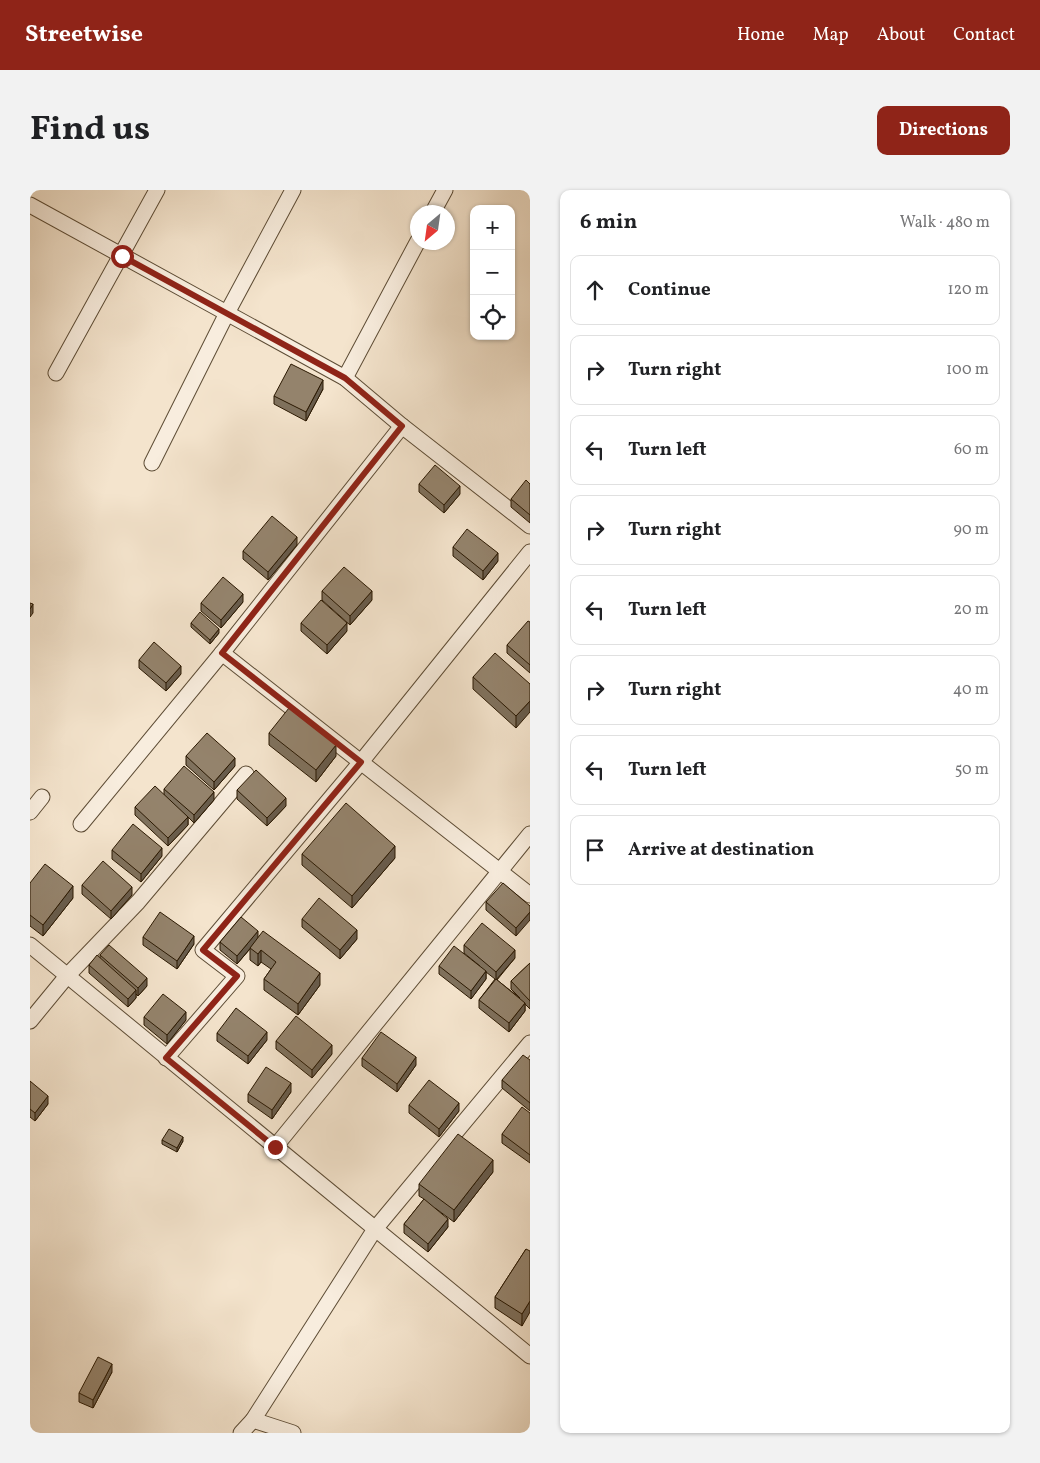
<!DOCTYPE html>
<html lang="en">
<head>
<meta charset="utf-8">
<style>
  body { margin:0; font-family:Vollkorn,serif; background:#f2f2f2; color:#202124 }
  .controls { position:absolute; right:15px; top:15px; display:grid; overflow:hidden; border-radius:10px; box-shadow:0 1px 4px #0004 }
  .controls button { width:45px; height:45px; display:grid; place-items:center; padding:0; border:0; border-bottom:1px solid #e0e0e0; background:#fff; color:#202124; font:25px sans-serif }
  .compass { position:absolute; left:380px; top:15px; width:45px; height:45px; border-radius:50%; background:#fff; box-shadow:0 1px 4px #0004; rotate:209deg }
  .stop { position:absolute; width:15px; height:15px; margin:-11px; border:4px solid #8f2418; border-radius:50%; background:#fff }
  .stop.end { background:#8f2418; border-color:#fff; box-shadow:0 1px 5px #0008 }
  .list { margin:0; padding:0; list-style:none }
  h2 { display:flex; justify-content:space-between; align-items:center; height:65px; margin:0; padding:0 20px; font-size:21px }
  h2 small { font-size:16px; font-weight:400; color:#757577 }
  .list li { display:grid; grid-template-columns:32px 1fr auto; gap:15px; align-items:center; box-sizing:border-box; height:70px; margin:0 10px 10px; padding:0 10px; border:1px solid #e0e0e0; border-radius:10px }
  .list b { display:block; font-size:19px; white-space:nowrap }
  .list em { font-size:16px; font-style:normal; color:#757577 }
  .icon { flex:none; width:28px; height:28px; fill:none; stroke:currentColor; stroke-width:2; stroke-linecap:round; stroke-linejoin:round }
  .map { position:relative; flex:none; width:500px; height:1243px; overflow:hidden; border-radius:10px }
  header { display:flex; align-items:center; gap:30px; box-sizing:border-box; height:70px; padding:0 25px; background:#8f2418; color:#fff }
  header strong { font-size:24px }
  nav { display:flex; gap:28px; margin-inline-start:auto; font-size:18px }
  .intro { display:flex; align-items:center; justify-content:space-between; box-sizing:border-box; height:120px; padding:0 30px }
  h1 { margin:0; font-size:35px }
  .button { padding:12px 22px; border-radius:10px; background:#8f2418; color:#fff; font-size:18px; font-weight:700 }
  main { display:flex; gap:30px; padding:0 30px }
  aside { flex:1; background:#fff; border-radius:10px; box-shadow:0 1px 4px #0004 }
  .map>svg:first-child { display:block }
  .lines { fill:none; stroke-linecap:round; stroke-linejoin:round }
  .minor-casing { stroke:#5d4c35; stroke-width:17 }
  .minor { stroke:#f8edde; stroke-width:15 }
  .wall { fill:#7f715d; stroke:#2b1902 }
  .shaded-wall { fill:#685c4c; stroke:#2b1902 }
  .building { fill:#94836c; stroke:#2b1902 }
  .route { stroke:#8f2418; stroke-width:6 }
</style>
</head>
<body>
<header>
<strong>Streetwise</strong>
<nav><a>Home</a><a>Map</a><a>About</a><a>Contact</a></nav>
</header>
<div class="intro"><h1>Find us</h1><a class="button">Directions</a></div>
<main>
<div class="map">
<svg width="500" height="1243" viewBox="0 0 500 1243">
  <rect width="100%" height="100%" fill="#f4e4cd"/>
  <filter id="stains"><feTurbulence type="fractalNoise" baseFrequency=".004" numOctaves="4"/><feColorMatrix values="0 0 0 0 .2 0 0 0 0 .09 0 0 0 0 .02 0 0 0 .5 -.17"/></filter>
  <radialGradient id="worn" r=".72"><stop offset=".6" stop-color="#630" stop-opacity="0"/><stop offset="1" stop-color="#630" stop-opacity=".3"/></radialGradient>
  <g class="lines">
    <defs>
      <g id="minor">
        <path d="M0,15L315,188L372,236L500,336"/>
        <path d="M403,22L415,0"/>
        <path d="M26,183L127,0"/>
        <path d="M315,188L388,51"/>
        <path d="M122,273L197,123L263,0"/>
        <path d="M192,463L500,705"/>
        <path d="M0,622L12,607"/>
        <path d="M51,634L192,463L372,236"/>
        <path d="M0,755L500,1166"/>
        <path d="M0,831L37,786L108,712L216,584"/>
        <path d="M136,868L207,786L173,760L331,572L500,362"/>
        <path d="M245,957L500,644"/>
        <path d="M223,1230L345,1039L500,853"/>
        <path d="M211,1243L223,1230L263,1243"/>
      </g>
    </defs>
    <use href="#minor" class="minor-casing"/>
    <use href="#minor" class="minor"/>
  </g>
  <g class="wall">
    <path d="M293,199L276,231L244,214V206Z"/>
    <path d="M389,294L430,304L414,323L389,302Z"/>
    <path d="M500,294V333L481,317V309Z"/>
    <path d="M267,355L238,390L213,369V361Z"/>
    <path d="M423,357L468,371L453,390L423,366Z"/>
    <path d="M292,401L342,410L320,435L292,410Z"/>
    <path d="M213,412L191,438L171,421V413Z"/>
    <path d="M500,432V483L477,463V455Z"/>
    <path d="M161,433L189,443L180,454L161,437Z"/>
    <path d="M271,433L317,441L297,464L271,441Z"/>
    <path d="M109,470L151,484L136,501L109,478Z"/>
    <path d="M443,487L500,494L486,538L443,499Z"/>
    <path d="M239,543L306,566L286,592L239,555Z"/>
    <path d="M156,566L205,576L184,600L156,575Z"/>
    <path d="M134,599L184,610L164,633L158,627V635L138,656L105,625V617L134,605Z"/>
    <path d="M207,600L256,616L237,636L207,609Z"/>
    <path d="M82,660L132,666L111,692L82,669Z"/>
    <path d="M272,664L365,668L322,718L272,675Z"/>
    <path d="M0,693L43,708L13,746L0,736Z"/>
    <path d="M52,695L102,705L81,729L52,704Z"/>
    <path d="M456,712L500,716L486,746L456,720Z"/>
    <path d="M272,729L327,749L310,769L272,737Z"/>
    <path d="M113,747L164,754L147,779L113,755Z"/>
    <path d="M228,747L290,795L268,825L234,800V789L241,779L231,772L228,776L220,770V759L207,774L190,760V752Z"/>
    <path d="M434,755L485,768L467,790L490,808L481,799V791L500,773V819L495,814V821L479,842L449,818V810L465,789L456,782V789L441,809L409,784V776H450L434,763Z"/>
    <path d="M70,765L117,796L108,806L106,804V808L98,817L59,783V775L70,768Z"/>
    <path d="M114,827L156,830L137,854L114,835Z"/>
    <path d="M187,843L237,850L218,874L187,851Z"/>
    <path d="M246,851L302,864L282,888L246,859Z"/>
    <path d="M332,868L386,875L367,902L332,876Z"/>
    <path d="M500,870V921L472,898V890Z"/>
    <path d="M0,891L18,914L5,931L0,927Z"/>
    <path d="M261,902L242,929L218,912V904Z"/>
    <path d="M379,915L429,921L409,947L379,923Z"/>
    <path d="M500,923V973L472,953V944Z"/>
    <path d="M132,950L153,951L147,962L132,954Z"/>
    <path d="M463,982L424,1032L405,1018L418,1037L398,1062L374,1043V1034L394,1009L389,1006V994Z"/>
    <path d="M496,1059L492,1136L465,1118V1107Z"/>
    <path d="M82,1182L63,1218L49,1212V1203Z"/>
  </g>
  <g class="shaded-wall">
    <path d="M293,190V199L276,231V222Z"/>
    <path d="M430,296V304L414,323V315Z"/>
    <path d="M267,347V355L238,390V382Z"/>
    <path d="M468,363V371L453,390V381Z"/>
    <path d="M342,401V410L320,435V426Z"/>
    <path d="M213,404V412L191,438V430Z"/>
    <path d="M3,414V423L0,427V419Z"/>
    <path d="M317,433V441L297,464V455Z"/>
    <path d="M189,439V443L180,454V450Z"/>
    <path d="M151,476V484L136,501V493Z"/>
    <path d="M500,511V522L486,538V526Z"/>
    <path d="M306,555V566L286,592V580Z"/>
    <path d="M205,568V576L184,600V592Z"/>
    <path d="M184,602V610L164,633V625Z"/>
    <path d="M256,608V616L237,636V628Z"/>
    <path d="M158,627V635L138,656V648Z"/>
    <path d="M365,656V668L322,718V706Z"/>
    <path d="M132,658V666L111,692V684Z"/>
    <path d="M43,696V708L13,746V735Z"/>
    <path d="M102,697V705L81,729V721Z"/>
    <path d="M500,722V730L486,746V738Z"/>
    <path d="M327,740V749L310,769V760Z"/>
    <path d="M228,741V749L207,774V766Z"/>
    <path d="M164,746V754L147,779V771Z"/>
    <path d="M231,760V772L228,776V764Z"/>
    <path d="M485,760V768L466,790V782Z"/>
    <path d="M456,781V789L441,809V801Z"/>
    <path d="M290,783V795L268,825V814Z"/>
    <path d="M117,788V796L108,806V798Z"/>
    <path d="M106,800V808L98,817V809Z"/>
    <path d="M495,813V821L479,842V833Z"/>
    <path d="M156,822V830L137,854V845Z"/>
    <path d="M237,842V850L218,874V866Z"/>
    <path d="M302,855V864L282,888V880Z"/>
    <path d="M386,867V875L367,902V894Z"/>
    <path d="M261,893V902L242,929V920Z"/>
    <path d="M18,906V914L5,931V923Z"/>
    <path d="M429,913V921L409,947V939Z"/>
    <path d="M153,947V951L147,962V958Z"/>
    <path d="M463,970V982L424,1032V1020Z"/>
    <path d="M418,1029V1037L398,1062V1054Z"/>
    <path d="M500,1111V1122L492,1136V1124Z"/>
    <path d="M82,1174V1182L63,1218V1210Z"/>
  </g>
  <g class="building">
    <path d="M261,174L293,190L276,222L244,206Z"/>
    <path d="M405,275L430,296L414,315L389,294Z"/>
    <path d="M496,290L500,294V325L481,309Z"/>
    <path d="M242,326L267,347L238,382L213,361Z"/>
    <path d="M437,339L468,363L453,381L423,357Z"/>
    <path d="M314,377L342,401L320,426L292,401Z"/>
    <path d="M193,387L213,404L191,430L171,413Z"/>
    <path d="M291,410L317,433L297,455L271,433Z"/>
    <path d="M0,413L3,414L0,419Z"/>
    <path d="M170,422L189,439L180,450L161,433Z"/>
    <path d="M498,431L500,432V475L477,455Z"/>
    <path d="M124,452L151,476L136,493L109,470Z"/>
    <path d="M465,463L500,494V511L486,526L443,487Z"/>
    <path d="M259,518L306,555L286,580L239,543Z"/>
    <path d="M177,543L205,568L184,592L156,566Z"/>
    <path d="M154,576L184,602L164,625L134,599Z"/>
    <path d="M226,580L256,608L237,628L207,600Z"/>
    <path d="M125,596L158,627L138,648L105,617Z"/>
    <path d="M316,613L365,656L322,706L272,664Z"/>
    <path d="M103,634L132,658L111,684L82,660Z"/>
    <path d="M73,671L102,697L81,721L52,695Z"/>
    <path d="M15,674L43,696L13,735L0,725V693Z"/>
    <path d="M473,693L500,716V722L486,738L456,712Z"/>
    <path d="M289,708L327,740L310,760L272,729Z"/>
    <path d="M130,722L164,746L147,771L113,747Z"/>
    <path d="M211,727L228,741L207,766L190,752Z"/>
    <path d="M452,733L485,760L466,782L434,755Z"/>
    <path d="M233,741L290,783L268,814L234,789L246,772L231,760L228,764L220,758Z"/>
    <path d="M79,755L117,788L108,798L70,765Z"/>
    <path d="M424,756L456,781L441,801L409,776Z"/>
    <path d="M67,765L106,800L98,809L59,775Z"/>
    <path d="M500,773V811L481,791Z"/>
    <path d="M466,789L495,813L479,833L449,810Z"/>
    <path d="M133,804L156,822L137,845L114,827Z"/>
    <path d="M206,818L237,842L218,866L187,843Z"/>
    <path d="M266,826L302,855L282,880L246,851Z"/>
    <path d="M351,842L386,867L367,894L332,868Z"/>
    <path d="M493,865L500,870V913L472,890Z"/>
    <path d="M236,877L261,893L242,920L218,904Z"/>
    <path d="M399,890L429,913L409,939L379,915Z"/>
    <path d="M0,891L18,906L5,923L0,919Z"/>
    <path d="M492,917L500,923V965L472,944Z"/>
    <path d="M139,939L153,947L147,958L132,950Z"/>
    <path d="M428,944L463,970L424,1020L389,994Z"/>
    <path d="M394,1009L418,1029L398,1054L374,1034Z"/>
    <path d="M496,1059L500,1061V1111L492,1124L465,1107Z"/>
    <path d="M68,1167L82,1174L63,1210L49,1203Z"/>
  </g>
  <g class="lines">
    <path class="route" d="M92,66L315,188L372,236L192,463L331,572L173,760L207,786L136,868L245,957"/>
  </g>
  <rect width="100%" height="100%" filter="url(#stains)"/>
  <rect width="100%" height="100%" fill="url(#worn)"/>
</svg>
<div class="controls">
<button>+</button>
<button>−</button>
<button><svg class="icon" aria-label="locate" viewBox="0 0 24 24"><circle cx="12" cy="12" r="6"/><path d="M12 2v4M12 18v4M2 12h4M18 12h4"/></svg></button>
</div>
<svg class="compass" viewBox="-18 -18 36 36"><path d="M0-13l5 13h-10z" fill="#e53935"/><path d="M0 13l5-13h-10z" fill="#757577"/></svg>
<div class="stop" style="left:92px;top:66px"></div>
<div class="stop end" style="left:245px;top:957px"></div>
</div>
<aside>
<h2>6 min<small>Walk · 480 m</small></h2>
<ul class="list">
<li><svg class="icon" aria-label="ahead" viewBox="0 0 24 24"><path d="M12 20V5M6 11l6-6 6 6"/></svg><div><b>Continue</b></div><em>120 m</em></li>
<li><svg class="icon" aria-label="right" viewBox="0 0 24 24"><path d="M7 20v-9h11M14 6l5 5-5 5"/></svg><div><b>Turn right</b></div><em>100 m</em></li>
<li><svg class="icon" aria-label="left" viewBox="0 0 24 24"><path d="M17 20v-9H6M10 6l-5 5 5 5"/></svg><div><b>Turn left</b></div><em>60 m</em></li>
<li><svg class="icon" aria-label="right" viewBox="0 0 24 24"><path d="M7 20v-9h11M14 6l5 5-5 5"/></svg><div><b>Turn right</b></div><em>90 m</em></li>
<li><svg class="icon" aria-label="left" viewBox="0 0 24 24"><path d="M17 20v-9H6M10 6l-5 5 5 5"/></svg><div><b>Turn left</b></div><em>20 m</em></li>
<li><svg class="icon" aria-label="right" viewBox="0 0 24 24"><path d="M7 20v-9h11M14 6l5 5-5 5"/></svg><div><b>Turn right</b></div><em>40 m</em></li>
<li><svg class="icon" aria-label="left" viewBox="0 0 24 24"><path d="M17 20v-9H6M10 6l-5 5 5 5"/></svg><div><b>Turn left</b></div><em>50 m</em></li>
<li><svg class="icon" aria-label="arrive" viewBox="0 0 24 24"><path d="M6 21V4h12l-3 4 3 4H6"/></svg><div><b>Arrive at destination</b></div></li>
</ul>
</aside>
</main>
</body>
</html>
